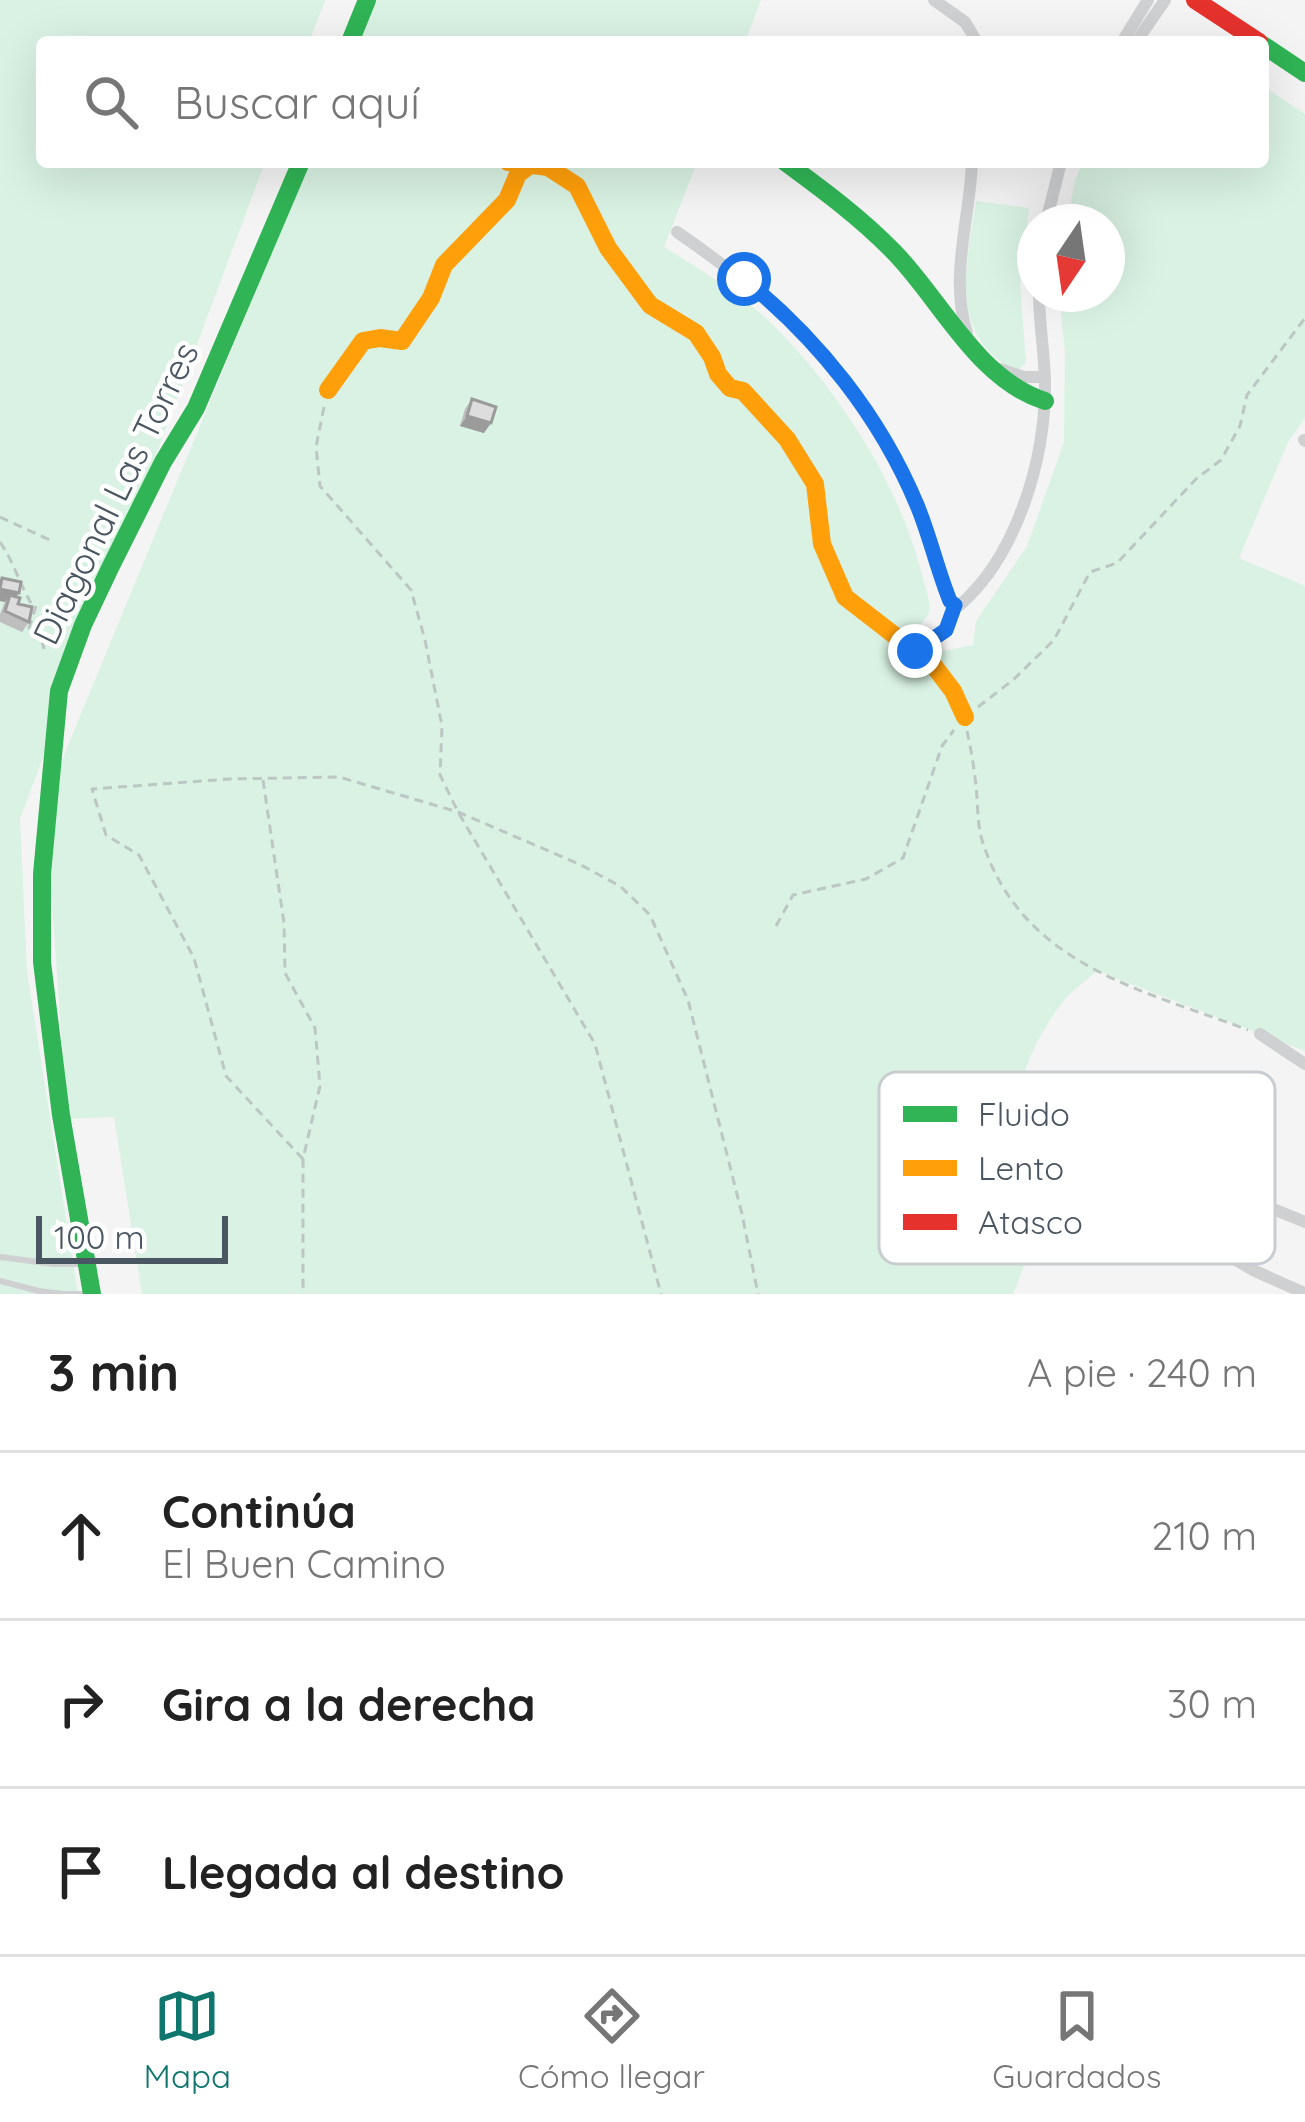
<!DOCTYPE html>
<html lang="es">
<head>
<meta charset="utf-8">
<style>
  body { margin:0; font-family:Quicksand,sans-serif; background:#f6f6f6; color:#222 }
  .compass { position:absolute; left:1017px; top:204px; width:108px; height:108px; border-radius:50%; background:#fff; box-shadow:0 12px 48px #0002; rotate:193deg }
  .scale { position:absolute; left:36px; bottom:30px; width:192px; box-sizing:border-box; padding-left:12px; border:6px solid #4a5661; border-top:0; font-size:33px; line-height:42px; white-space:nowrap; color:#4a5661; -webkit-text-stroke:9px #fff; paint-order:stroke }
  .stop { position:absolute; width:36px; height:36px; margin:-27px; border:9px solid #1a73e8; border-radius:50%; background:#fff }
  .stop.end { background:#1a73e8; border-color:#fff; box-shadow:0 3px 12px #0008 }
  .list { margin:0; padding:0; list-style:none }
  h2 { display:flex; justify-content:space-between; align-items:center; height:156px; margin:0; padding:0 48px; font-size:51px }
  h2 small { font-size:39px; font-weight:400; color:#767676 }
  .list li { display:grid; grid-template-columns:78px 1fr auto; gap:36px; align-items:center; box-sizing:border-box; height:168px; padding:0 48px; border-top:3px solid #e0e0e0 }
  .list b { display:block; font-size:45px; white-space:nowrap }
  .list p { margin:0; font-size:39px; white-space:nowrap; color:#767676 }
  .list em { font-size:39px; font-style:normal; color:#767676 }
  .icon { flex:none; width:66px; height:66px; fill:none; stroke:currentColor; stroke-width:2; stroke-linecap:round; stroke-linejoin:round }
  .map { position:relative; flex:none; width:1305px; height:1294px; overflow:hidden }
  .search { position:absolute; background:#fff; box-shadow:0 12px 48px #0002; left:36px; right:36px; top:36px; height:132px; display:flex; align-items:center; gap:30px; box-sizing:border-box; padding:0 42px; border-radius:12px; color:#767676; font-size:45px }
  .sheet { height:660px; background:#fff }
  nav { display:flex; justify-content:space-around; align-items:center; box-sizing:border-box; height:168px; border-top:3px solid #e0e0e0; background:#fff; font-size:33px; color:#767676 }
  nav a { display:grid; justify-items:center; gap:6px }
  nav .on { color:#0f766e }
  .map>svg:first-child { display:block }
  .green { fill:#d9f2e3 }
  .lines { fill:none; stroke-linecap:round; stroke-linejoin:round }
  .path { stroke:#bcc7c4; stroke-width:3; stroke-dasharray:9 6; stroke-linecap:butt }
  .lane { stroke:#ced0d2; stroke-width:6 }
  .street { stroke:#ced0d2; stroke-width:12 }
  .fast { stroke:#30b455; stroke-width:18 }
  .slow { stroke:#ff9f0a; stroke-width:18 }
  .jam { stroke:#e5322d; stroke-width:18 }
  .wall { fill:#bebebf }
  .shaded-wall { fill:#9b9b9b }
  .building { fill:#ddddde; stroke:#9b9b9b; stroke-width:3 }
  .route { stroke:#1a73e8; stroke-width:15 }
  .labels { text-anchor:middle; dominant-baseline:central; stroke-width:9; stroke-linejoin:round; paint-order:stroke }
  .street-label { font-size:36px; fill:#4a5661; stroke:#fff }
  .key { fill:#fff; stroke:#c9ccd0; stroke-width:3 }
  .key-label { font-size:33px; fill:#4a5661 }
</style>
</head>
<body>
<div class="map">
<svg width="1305" height="1294" viewBox="0 0 1305 1294">
  <rect width="100%" height="100%" fill="#f4f4f4"/>
  <g class="green">
    <path d="M0,0H325L309,42H42V162H265L20,819L27,972L78,1294H0Z"/>
    <path d="M376,0H761L745,42H358Z"/>
    <path d="M1263,86L1305,114V418L1288,442L1239,558L1305,586V1051L1097,971C1086,981 1071,991 1062,1003C1020,1056 1003,1129 1010,1196C1012,1218 1020,1239 1027,1259L1013,1294H142L114,1117L67,1119L45,801L309,162H697L664,247C702,271 744,295 776,328C842,395 901,487 923,579C926,589 932,605 928,615C927,617 917,628 916,629L940,652L973,645L976,621L1027,546L1064,442L1065,352L1059,294H1107V222H1067L1075,181L1082,162H1263Z"/>
    <path d="M976,201L1029,208L1020,284L1026,363L1016,371C946,336 967,262 976,201Z"/>
  </g>
  <g class="lines">
    <g class="path">
      <path d="M732,42L734,40"/>
      <path d="M324,407L316,447L320,486L411,590L425,640L442,726L440,775L458,812L595,1044L661,1294"/>
      <path d="M0,517L52,541"/>
      <path d="M0,542C14,562 19,583 31,603"/>
      <path d="M36,606L29,628L40,633L44,649"/>
      <path d="M978,707L1013,680L1054,640L1090,572L1117,563L1196,479L1221,460L1240,426L1247,395L1305,318"/>
      <path d="M967,731C971,749 974,767 976,786C978,803 977,823 982,840C1021,965 1140,989 1248,1030"/>
      <path d="M263,780L284,923L285,973L315,1028L320,1086L303,1159V1294"/>
      <path d="M776,926L793,895L866,879L903,858L942,746L954,730"/>
      <path d="M303,1159L226,1076L194,958L139,855L106,835L92,789L230,779L339,777L458,812L579,864L620,886L650,915L688,1000L742,1214L758,1294"/>
    </g>
    <g class="lane">
      <path d="M0,1257L54,1264H83"/>
      <path d="M0,1281L39,1291L63,1294"/>
      <path d="M64,1294H91"/>
    </g>
    <g class="street">
      <path d="M934,0L965,22L977,42"/>
      <path d="M1122,42L1148,0"/>
      <path d="M1136,42L1165,0"/>
      <path d="M1046,222L1061,162"/>
      <path d="M677,232C780,303 856,371 909,488C926,525 935,563 949,601L955,605"/>
      <path d="M967,333C949,277 970,219 972,162"/>
      <path d="M1000,369L1024,377H1045"/>
      <path d="M1304,440L1305,441"/>
      <path d="M955,605H960C1017,555 1045,460 1045,386C1045,355 1039,325 1039,294"/>
      <path d="M915,651L946,630L955,605"/>
      <path d="M1260,1034L1305,1064"/>
      <path d="M1099,1223C1106,1200 1103,1174 1116,1154L1124,1152L1138,1154L1305,1222"/>
      <path d="M1179,1228L1255,1271L1302,1292"/>
    </g>
    <g class="fast">
      <path d="M350,42L367,0"/>
      <path d="M1263,45L1305,73"/>
      <path d="M785,162C823,190 861,218 894,252C941,300 977,379 1045,401"/>
      <path d="M92,1294L61,1115L42,962V874L59,691L83,625L110,568L163,462L196,408L301,162"/>
    </g>
    <g class="slow">
      <path d="M508,162L548,167L577,186L608,248L650,305L696,333L712,357L718,374L730,388L743,391L787,439L815,484L822,544L845,597L934,666L953,691L965,717"/>
      <path d="M328,390L363,341L380,338L402,341L431,298L444,265L507,200L518,174L531,164"/>
    </g>
    <path class="jam" d="M1195,0L1259,42"/>
  </g>
  <g class="wall">
    <path d="M472,399L484,433L460,426L465,409Z"/>
    <path d="M2,578L19,593L16,597L18,604L29,622L22,632L0,622V614L5,602L0,601V580Z"/>
  </g>
  <g class="shaded-wall">
    <path d="M467,416L491,423L484,433L460,426Z"/>
    <path d="M0,589L19,593L12,603L10,595L5,602L0,601Z"/>
  </g>
  <g class="building">
    <path d="M472,399L496,407L491,423L467,416Z"/>
    <path d="M2,578L21,582L19,593L0,589Z"/>
    <path d="M10,595L20,598L18,604L32,607L29,622L5,611Z"/>
  </g>
  <g class="lines">
    <path class="route" d="M744,279C818,339 880,416 917,505C930,536 937,569 950,601L955,605L946,630L915,651"/>
  </g>
  <g class="labels">
    <g class="street-label">
      <text transform="translate(115 493) rotate(-64)">Diagonal Las Torres</text>
    </g>
  </g>
  <rect x="879" y="1072" width="396" height="192" rx="18" class="key"/>
  <rect x="903" y="1106" width="54" height="16" fill="#30b455"/>
  <rect x="903" y="1160" width="54" height="16" fill="#ff9f0a"/>
  <rect x="903" y="1214" width="54" height="16" fill="#e5322d"/>
  <g class="key-label">
    <text x="978" y="1126">Fluido</text>
    <text x="978" y="1180">Lento</text>
    <text x="978" y="1234">Atasco</text>
  </g>
</svg>
<svg class="compass" viewBox="-18 -18 36 36"><path d="M0-13l5 13h-10z" fill="#e53935"/><path d="M0 13l5-13h-10z" fill="#767676"/></svg>
<div class="scale">100 m</div>
<div class="stop" style="left:744px;top:279px"></div>
<div class="stop end" style="left:915px;top:651px"></div>
<div class="search"><svg class="icon" aria-label="search" viewBox="0 0 24 24"><circle cx="10" cy="10" r="6"/><path d="M15 15l6 6"/></svg>Buscar aquí</div>
</div>
<section class="sheet">
<h2>3 min<small>A pie · 240 m</small></h2>
<ul class="list">
<li><svg class="icon" aria-label="ahead" viewBox="0 0 24 24"><path d="M12 20V5M6 11l6-6 6 6"/></svg><div><b>Continúa</b><p>El Buen Camino</p></div><em>210 m</em></li>
<li><svg class="icon" aria-label="right" viewBox="0 0 24 24"><path d="M7 20v-9h11M14 6l5 5-5 5"/></svg><div><b>Gira a la derecha</b></div><em>30 m</em></li>
<li><svg class="icon" aria-label="arrive" viewBox="0 0 24 24"><path d="M6 21V4h12l-3 4 3 4H6"/></svg><div><b>Llegada al destino</b></div></li>
</ul>
</section>
<nav>
<a class="on"><svg class="icon" aria-label="map" viewBox="0 0 24 24"><path d="M3 6l6-2 6 2 6-2v14l-6 2-6-2-6 2zM9 4v14M15 6v14"/></svg>Mapa</a>
<a><svg class="icon" aria-label="directions" viewBox="0 0 24 24"><path d="M12 3l9 9-9 9-9-9zM9 14v-3h6M13 9l2 2-2 2"/></svg>Cómo llegar</a>
<a><svg class="icon" aria-label="saved" viewBox="0 0 24 24"><path d="M7 4h10v16l-5-4-5 4z"/></svg>Guardados</a>
</nav>
</body>
</html>
